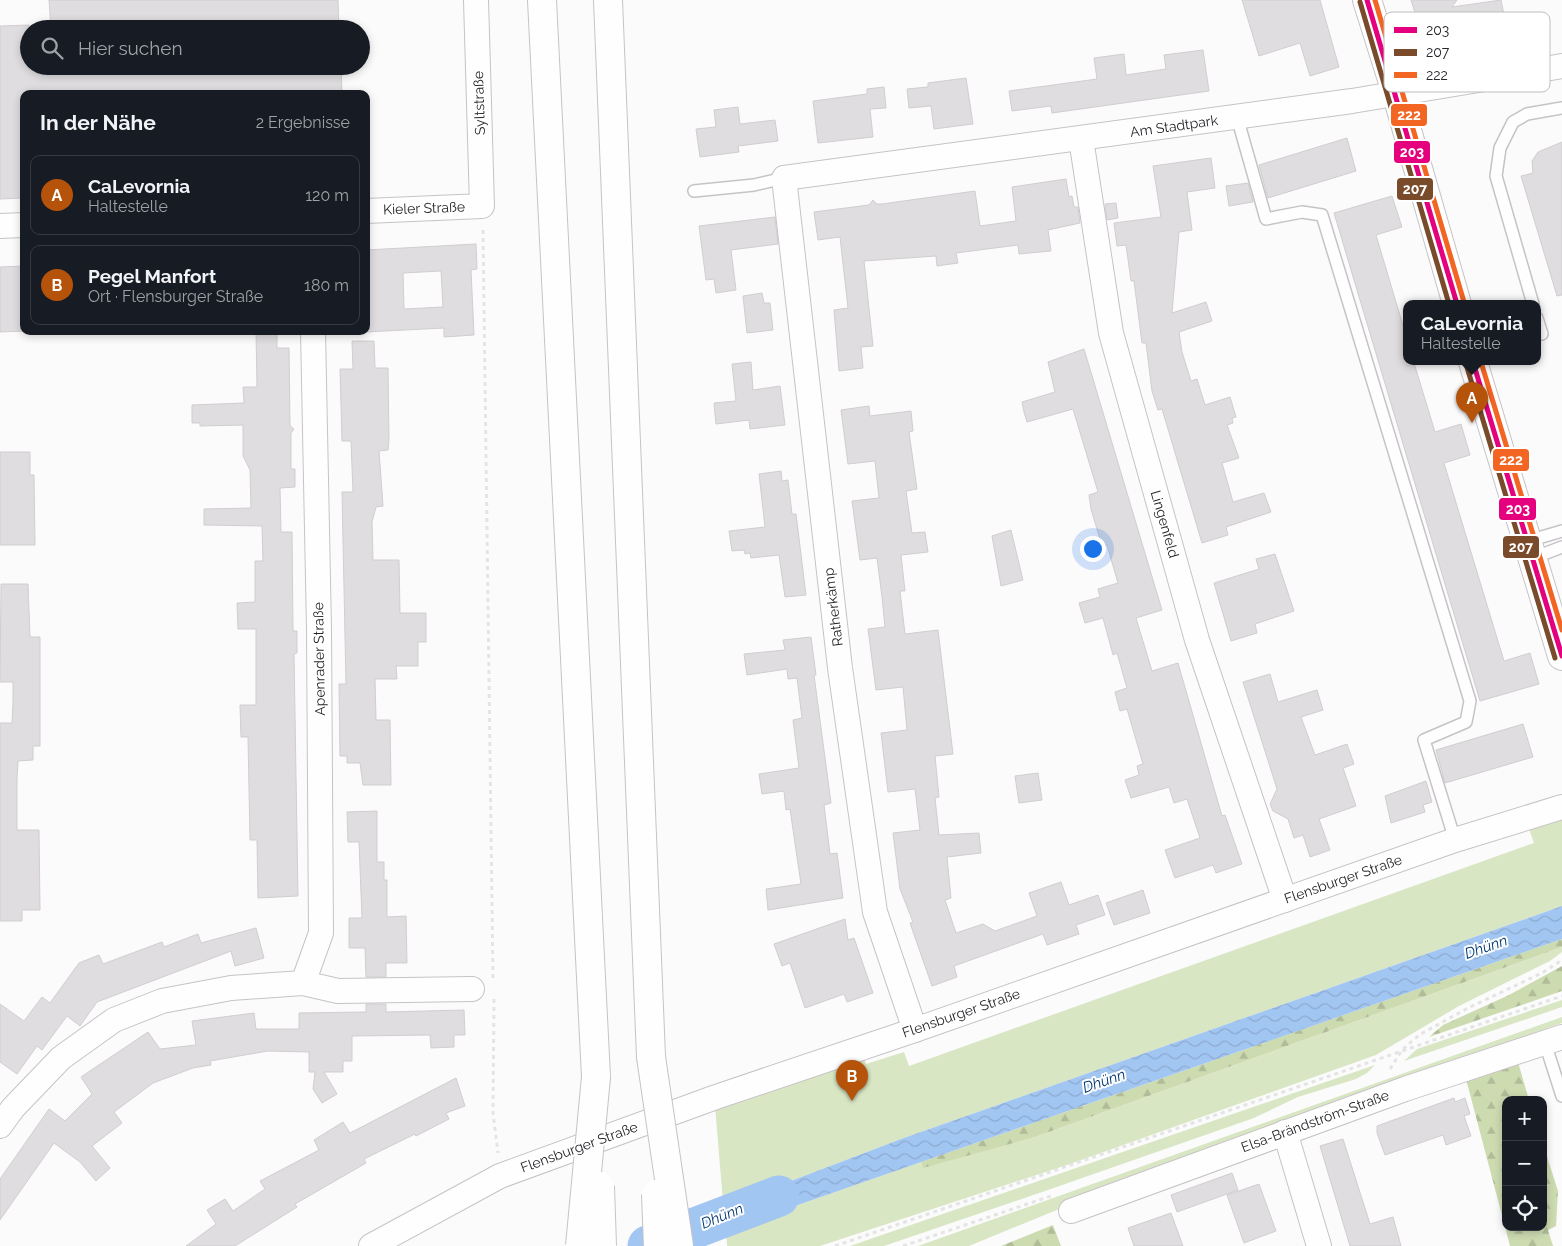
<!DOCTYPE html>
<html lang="de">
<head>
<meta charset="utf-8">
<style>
  body { margin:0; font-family:Raleway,sans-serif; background:#20242c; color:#f1f3f6 }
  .controls { position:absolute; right:15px; bottom:15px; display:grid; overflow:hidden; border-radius:10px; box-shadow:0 2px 8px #0003 }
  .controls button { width:45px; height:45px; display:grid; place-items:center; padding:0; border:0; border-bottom:1px solid #363941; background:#171b24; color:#f1f3f6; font:25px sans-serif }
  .you { position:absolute; left:1092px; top:548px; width:18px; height:18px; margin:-12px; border:4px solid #fff; border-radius:50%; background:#1a73e8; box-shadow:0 0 0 8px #1a73e833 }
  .badge { display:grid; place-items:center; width:32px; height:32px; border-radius:50%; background:#b45309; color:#fff; font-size:16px; font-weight:700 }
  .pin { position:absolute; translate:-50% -41px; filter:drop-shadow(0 1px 2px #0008) }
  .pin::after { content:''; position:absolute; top:26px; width:18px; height:15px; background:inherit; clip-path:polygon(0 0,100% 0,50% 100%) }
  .popup { position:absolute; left:1403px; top:300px; width:138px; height:65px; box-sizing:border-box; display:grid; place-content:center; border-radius:10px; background:#171b24; filter:drop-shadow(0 1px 4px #0005); font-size:16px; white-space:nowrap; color:#9ea1a6 }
  .popup b { font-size:19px; color:#f1f3f6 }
  .popup::after { content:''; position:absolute; left:50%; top:100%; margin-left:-10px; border:10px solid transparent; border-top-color:#171b24 }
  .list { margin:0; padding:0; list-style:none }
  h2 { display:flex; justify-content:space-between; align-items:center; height:65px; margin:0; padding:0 20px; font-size:21px }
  h2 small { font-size:16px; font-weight:400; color:#9ea1a6 }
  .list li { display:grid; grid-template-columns:32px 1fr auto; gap:15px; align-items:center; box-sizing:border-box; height:80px; margin:0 10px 10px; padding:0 10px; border:1px solid #363941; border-radius:10px }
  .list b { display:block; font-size:19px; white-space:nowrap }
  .list p { margin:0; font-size:16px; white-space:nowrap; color:#9ea1a6 }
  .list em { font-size:16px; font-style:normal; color:#9ea1a6 }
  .icon { flex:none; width:28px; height:28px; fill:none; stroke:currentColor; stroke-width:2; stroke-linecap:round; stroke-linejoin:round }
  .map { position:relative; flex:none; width:1562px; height:1246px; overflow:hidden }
  .search { position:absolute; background:#171b24; box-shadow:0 2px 8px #0003; left:20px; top:20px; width:350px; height:55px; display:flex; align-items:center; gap:12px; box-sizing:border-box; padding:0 18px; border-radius:28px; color:#9ea1a6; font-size:19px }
  .panel { position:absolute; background:#171b24; box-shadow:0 2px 8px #0003; left:20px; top:90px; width:350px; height:245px; border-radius:10px }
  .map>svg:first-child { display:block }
  .green { fill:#d9e6c4 }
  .forest { fill:url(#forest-firs) }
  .water { fill:url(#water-waves) }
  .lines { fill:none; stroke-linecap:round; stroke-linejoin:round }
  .river { stroke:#a2c6f2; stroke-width:41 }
  .building { fill:#dfdddf; stroke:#d1cdd0; fill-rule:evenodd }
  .service-casing { stroke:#c6c3c6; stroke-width:14 }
  .minor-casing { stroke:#c6c3c6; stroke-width:26 }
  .secondary-casing { stroke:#c6c3c6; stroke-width:30 }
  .motorway-casing { stroke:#c6c3c6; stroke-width:30 }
  .path { stroke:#e5e4e5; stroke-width:3; stroke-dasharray:4 4; stroke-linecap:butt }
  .service { stroke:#fffeff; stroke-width:11 }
  .minor { stroke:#fffeff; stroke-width:24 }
  .secondary { stroke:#fffeff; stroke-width:28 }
  .motorway { stroke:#fffeff; stroke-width:28 }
  .motorway-bridge-casing { stroke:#c6c3c6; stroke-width:30; stroke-linecap:butt }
  .motorway-bridge { stroke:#fffeff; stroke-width:28 }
  .bus-1-casing { stroke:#fff; stroke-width:9 }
  .bus-2-casing { stroke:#fff; stroke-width:9 }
  .bus-3-casing { stroke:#fff; stroke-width:9 }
  .bus-1 { stroke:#e5007d; stroke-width:5 }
  .bus-2 { stroke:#7a4b2a; stroke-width:5 }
  .bus-3 { stroke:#f26522; stroke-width:5 }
  .labels { text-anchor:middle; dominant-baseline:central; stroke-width:4; stroke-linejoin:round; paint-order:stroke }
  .street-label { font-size:14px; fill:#28252a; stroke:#fff }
  .water-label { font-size:15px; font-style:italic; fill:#003970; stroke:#fff }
  .key { fill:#fff; stroke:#bebebf; stroke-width:1 }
  .key-label { font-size:14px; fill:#28252a }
  .line-badge { stroke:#fff; stroke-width:2 }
  .badge-label { font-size:14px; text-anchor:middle; font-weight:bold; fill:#fff }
</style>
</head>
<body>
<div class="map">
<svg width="1562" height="1246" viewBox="0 0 1562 1246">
  <defs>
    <pattern id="forest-firs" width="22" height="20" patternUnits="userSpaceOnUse" patternTransform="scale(1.25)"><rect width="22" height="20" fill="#cddbb1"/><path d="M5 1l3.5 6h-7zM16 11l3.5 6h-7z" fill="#b0bc98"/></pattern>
    <pattern id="water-waves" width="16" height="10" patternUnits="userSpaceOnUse" patternTransform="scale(1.25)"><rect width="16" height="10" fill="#a2c6f2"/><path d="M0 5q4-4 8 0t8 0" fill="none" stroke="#8caad0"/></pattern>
  </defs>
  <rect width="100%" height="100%" fill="#fcfbfc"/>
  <g class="green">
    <path d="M1562,816V906L901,1139L783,1184L723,1202L715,1106L864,1056L866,1064L904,1052L909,1066L1534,843L1529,829Z"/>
    <path d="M1562,947V952L1550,961L1459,1006L1376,1055L1070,1164L820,1246H727L726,1230L921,1162L923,1167L1035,1137Z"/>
    <path d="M1562,1000V1007L1404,1061L1417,1049Z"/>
    <path d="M1562,1017V1023L1149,1172L969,1246H918Z"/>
    <path d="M1375,1065L1367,1073L1356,1079L1298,1097L1254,1118L1045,1191L884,1246H850Z"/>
  </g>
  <g class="forest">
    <path d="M1562,939V947L1035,1137L923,1168L921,1162Z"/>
    <path d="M1562,966V991L1429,1037L1443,1025L1509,995Z"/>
    <path d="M1518,1062L1529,1100H1506V1227H1543V1144L1558,1191L1556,1226L1548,1230L1553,1246H1510L1466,1079Z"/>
    <path d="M1053,1225L1061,1246H1001Z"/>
  </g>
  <path class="water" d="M1562,906V939L726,1230L723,1202L783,1184L901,1139Z"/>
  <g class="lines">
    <path class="river" d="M648,1246L779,1196"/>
  </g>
  <g class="building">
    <path d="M49,0H338L339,29H51Z"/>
    <path d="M1242,0H1320L1339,67L1310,76L1300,43L1259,56Z"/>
    <path d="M1411,0H1457L1452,7L1501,0L1509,39L1441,50L1438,54L1430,55L1423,51L1420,43L1423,39Z"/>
    <path d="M29,25V66H341L342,94H24V198L0,199V26Z"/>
    <path d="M1203,50L1209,91L1052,113L1051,106L1012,111L1009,91L1097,79L1094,58L1124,54L1126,75L1166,69L1164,55Z"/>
    <path d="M966,78L973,124L934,129L931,106L909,108L907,89L928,87V83Z"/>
    <path d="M884,87L886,108L870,109L873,137L818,143L813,101L867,94V89Z"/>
    <path d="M738,107L740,124L775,120L778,141L738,146L739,152L700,157L696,129L716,127L714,110Z"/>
    <path d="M1347,138L1356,171L1268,198L1259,165Z"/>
    <path d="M1562,142V295L1557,296L1521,176L1533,173L1532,161L1538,152Z"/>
    <path d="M1211,158L1215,188L1187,192L1192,230L1179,232L1172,313L1206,302L1212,321L1179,332L1182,352L1191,381L1197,379L1205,405L1230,397L1236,417L1232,418L1233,423L1227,425L1239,458L1222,463L1233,502L1264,493L1271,512L1226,527L1228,535L1202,543L1162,409L1158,410L1152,391L1146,343H1142L1134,281H1131L1126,245L1117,246L1114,223L1161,217L1153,166Z"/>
    <path d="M1066,179L1069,197L1072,196L1074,207H1078L1080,223L1048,230L1051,251L1019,254L1018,245L956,253L958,263L937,266L936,256L864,261L873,346L861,347L863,368L839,371L834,310L848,308L840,237L818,240L814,212L869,205L873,200L877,204H882L975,191L980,226L1016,221L1012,187Z"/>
    <path d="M1248,183L1253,202L1229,206L1226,186Z"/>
    <path d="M1392,196L1402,227L1376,235L1407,339V366L1414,363L1435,432L1461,424L1470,455L1444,463L1504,661L1530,653L1539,684L1480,701L1334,213Z"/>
    <path d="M1116,203L1118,218L1107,220L1105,204Z"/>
    <path d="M775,217L778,244L731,250L736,290L716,293L714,279L706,280L699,226Z"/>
    <path d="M476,244L477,269L471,270L474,335L444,337V328L366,332V250ZM441,271L443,307L404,309L403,273Z"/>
    <path d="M24,266V331L0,332V267Z"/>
    <path d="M762,293L764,303H770L773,330L747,333L743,296Z"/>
    <path d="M256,331H277V348H289L290,426L294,429L291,433V469H295V487L280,488L281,532H292L293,631H297V653L294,654L298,896L258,898L257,840H250L248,737H241L240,705H256V629H238L237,603L255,602V561H263L262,526L204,525V509L251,508L250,470L243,456V425L200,426V423H192V405L244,403L243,387H257Z"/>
    <path d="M352,341H374L375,368H388L389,440L388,450L379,451L383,506L376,507L372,522L373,560H399L400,613H426V642H418V666H396L397,679H375L376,720H390L391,785H363L360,763H347V756H340L339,684H346L342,492H353L351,441H342L340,369H353Z"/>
    <path d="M1084,349L1162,610L1136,618L1152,671L1178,663L1222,816L1225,815L1242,864L1216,873L1213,865L1175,878L1165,850L1200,838L1187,799L1174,803L1169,787L1131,798L1125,780L1139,775L1137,766L1143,764L1127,709L1120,711L1115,692L1127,688L1117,653L1113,655L1103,618L1085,623L1079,603L1100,597L1098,589L1118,583L1107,545L1102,546L1091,509L1089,495L1098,492L1073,409L1027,422L1024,412L1022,402L1055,392L1048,362Z"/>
    <path d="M751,362L753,390L780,386L785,425L750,429L749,420L716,424L714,403L736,401L732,364Z"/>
    <path d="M869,406L870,416L911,411L913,431L909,432L917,489L906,491L912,533L925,532L928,552L901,555L905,591H900L905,634L938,630L953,754L935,756L939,797L935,798L939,835L979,833L981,853L947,857L951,898L945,900L956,933L983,924L995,931L1037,916L1029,893L1061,882L1069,905L1098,895L1105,915L1076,925L1079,934L1047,945L1043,934L954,966L957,977L932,986L910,923L913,922L900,889L893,833L920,830L915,789L888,792L881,733L907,730L903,687L876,690L868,629L885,627L882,597L877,558L860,560L852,501L879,498L875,461L848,464L841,410Z"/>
    <path d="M0,452H30V475H34L35,545H0Z"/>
    <path d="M781,471L782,481L788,480L792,514H796L806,595L785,597L779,555L751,558L750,553L745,554L744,550L732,551L729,531L765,527L759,474Z"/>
    <path d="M1011,530L1023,580L1001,586L992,536Z"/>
    <path d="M1275,554L1294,611L1255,624L1257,633L1231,641L1214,583L1259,569L1256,559Z"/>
    <path d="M1,584H28L30,637H40V746H33V760L18,761L17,778V830H39L40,910H22V921H0V723H12L13,703V682H0Z"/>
    <path d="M811,637L816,675H814L831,803L824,805L830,854L837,853L843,898L768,910L766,889L801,884L790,809L786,810L784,791L762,794L759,774L799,768L793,720L802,718L797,678L788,679L787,669L747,675L744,654L785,650L783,640Z"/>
    <path d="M1270,674L1278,702L1317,690L1323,710L1301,717L1315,755L1347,744L1354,764L1343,768L1356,806L1319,819L1330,850L1310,857L1303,835L1294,838L1288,819L1273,811L1270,804L1277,789L1243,682Z"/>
    <path d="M1523,724L1533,757L1445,783L1436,750Z"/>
    <path d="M1038,773L1042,800L1019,803L1015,776Z"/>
    <path d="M1426,781L1432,802L1423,805L1425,812L1391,823L1385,796Z"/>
    <path d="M377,811V862H384V880H387V917L406,916L407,963H386V977H366L365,948H349V918H362L359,842H348L347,812Z"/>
    <path d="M1143,890L1150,913L1114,925L1106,903Z"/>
    <path d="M845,919L848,940L854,938L873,993L847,1002L844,994L805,1008L790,963L782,966L774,944Z"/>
    <path d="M256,928L264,958L235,966L231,951L97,1002L80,1026L67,1016L42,1050L37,1046L17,1074L0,1062V1004L24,1021L42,997L50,1003L79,963L99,955L103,964L162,942L164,947L198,934L201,943Z"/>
    <path d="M366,1004H386V1012L464,1010L465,1035H454V1047L431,1048L430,1035L352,1036V1061H343V1072H324L337,1094L322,1103L313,1089L315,1072H309V1052L268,1051L210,1061L211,1065L193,1068L153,1083L114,1112L122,1123L92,1146L110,1168L96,1181L80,1162L54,1143L0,1220V1179L49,1109L65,1121L92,1094L81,1077L148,1032L160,1049L196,1045L192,1021L254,1013L256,1029H299V1013L366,1012Z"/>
    <path d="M456,1078L465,1106L446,1113L449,1119L416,1136L415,1134L364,1159L366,1163L295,1204L297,1207L235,1246H186L216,1224L207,1210L225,1199L233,1211L265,1189L260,1181L319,1150L314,1140L343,1122L350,1133Z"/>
    <path d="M1454,1098L1455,1102L1465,1098L1470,1114L1464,1116L1471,1136L1446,1145L1443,1135L1385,1155L1377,1133V1126Z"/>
    <path d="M1343,1139L1370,1224L1393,1217L1401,1246H1350L1320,1146Z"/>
    <path d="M1232,1173L1238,1190L1177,1212L1171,1195Z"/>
    <path d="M1259,1184L1276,1231L1244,1243L1227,1195Z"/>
    <path d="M1171,1213L1183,1246H1134L1128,1228Z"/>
  </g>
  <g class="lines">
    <defs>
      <g id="service">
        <path d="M1237,117L1266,219L1302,212L1322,215L1470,701L1466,722L1424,740L1455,840"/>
        <path d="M694,191L754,185L784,178"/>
        <path d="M1533,304L1496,176L1500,148L1513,122L1527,114L1562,108"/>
        <path d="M1537,318L1542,334"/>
        <path d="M1528,541L1562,531"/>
        <path d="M1533,558L1562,547"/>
        <path d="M1545,1043L1562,1096"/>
      </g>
      <g id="minor">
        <path d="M1081,139L1111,333L1197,640L1285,900"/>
        <path d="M366,211L482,206L476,0"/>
        <path d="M0,226L24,225"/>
        <path d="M303,983L321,933L319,629L313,331"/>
        <path d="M915,1030L875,912L840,668L784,178L1352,101L1562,66"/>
        <path d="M0,1126L13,1108L61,1058L114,1020L162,1001L231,988L303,983L338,991L472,989"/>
        <path d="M1285,1132L1319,1246"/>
        <path d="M1071,1211L1405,1089L1562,1037"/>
        <path d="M371,1246L500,1176L716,1097L915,1030L1455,840L1562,807"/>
      </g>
      <g id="secondary">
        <path d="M1367,0L1396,92L1457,304"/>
        <path d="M1473,362L1562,656"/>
      </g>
      <g id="motorway">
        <path d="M542,0L596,1077"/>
        <path d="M608,0L651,1057"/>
      </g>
    </defs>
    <use href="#service" class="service-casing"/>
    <use href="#minor" class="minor-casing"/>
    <use href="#secondary" class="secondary-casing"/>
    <use href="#motorway" class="motorway-casing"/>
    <g class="path">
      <path d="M483,230L493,978"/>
      <path d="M494,999L493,1113L498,1153"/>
      <path d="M1390,1069L1402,1050L1419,1035L1468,1008L1542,973L1562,960"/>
      <path d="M835,1246L1562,996"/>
      <path d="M903,1246L1054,1195"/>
    </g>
    <use href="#service" class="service"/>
    <use href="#minor" class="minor"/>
    <use href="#secondary" class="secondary"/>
    <use href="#motorway" class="motorway"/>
    <defs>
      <g id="motorway-bridge">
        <path d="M651,1057L679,1246"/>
        <path d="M600,1186L602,1246"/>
        <path d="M656,1194L658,1246"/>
        <path d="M580,1246L596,1077"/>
      </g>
    </defs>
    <use href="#motorway-bridge" class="motorway-bridge-casing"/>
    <use href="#motorway-bridge" class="motorway-bridge"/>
    <defs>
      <g id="bus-1">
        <path d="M1367,0L1457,304"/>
        <path d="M1473,362L1562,656"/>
      </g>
      <g id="bus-2">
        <path d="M1360,2L1449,304"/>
        <path d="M1466,364L1555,658"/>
      </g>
      <g id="bus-3">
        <path d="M1375,0L1464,302"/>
        <path d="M1481,362L1562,630"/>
      </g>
    </defs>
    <use href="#bus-1" class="bus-1-casing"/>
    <use href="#bus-2" class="bus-2-casing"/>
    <use href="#bus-3" class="bus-3-casing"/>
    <use href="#bus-1" class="bus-1"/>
    <use href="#bus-2" class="bus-2"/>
    <use href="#bus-3" class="bus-3"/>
  </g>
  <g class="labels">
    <g class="street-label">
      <text transform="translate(479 103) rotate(-92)">Syltstraße</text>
      <text transform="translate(1174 126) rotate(-8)">Am Stadtpark</text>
      <text transform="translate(424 208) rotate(-2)">Kieler Straße</text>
      <text transform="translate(1165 524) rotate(74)">Lingenfeld</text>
      <text transform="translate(833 607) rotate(-97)">Ratherkämp</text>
      <text transform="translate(319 659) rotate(-91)">Apenrader Straße</text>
      <text transform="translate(1343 879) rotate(-19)">Flensburger Straße</text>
      <text transform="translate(961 1013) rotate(-19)">Flensburger Straße</text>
      <text transform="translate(1315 1121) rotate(-20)">Elsa-Brändström-Straße</text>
      <text transform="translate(579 1147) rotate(-20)">Flensburger Straße</text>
    </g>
    <g class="water-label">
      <text transform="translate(1486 947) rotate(-19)">Dhünn</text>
      <text transform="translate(1104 1081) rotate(-19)">Dhünn</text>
      <text transform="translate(722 1216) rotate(-22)">Dhünn</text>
    </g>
  </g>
  <rect x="1384" y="12" width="166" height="80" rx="8" class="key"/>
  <rect x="1394" y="27" width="23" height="6" fill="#e5007d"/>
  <rect x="1394" y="49" width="23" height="7" fill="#7a4b2a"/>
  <rect x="1394" y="72" width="23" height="6" fill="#f26522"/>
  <g class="key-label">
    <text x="1426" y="35">203</text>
    <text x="1426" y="57">207</text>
    <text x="1426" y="80">222</text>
  </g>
  <g class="line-badge">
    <rect x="1390" y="103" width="38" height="24" rx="5" fill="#f26522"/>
    <rect x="1393" y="140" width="38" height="24" rx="5" fill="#e5007d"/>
    <rect x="1396" y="177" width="38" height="24" rx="5" fill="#7a4b2a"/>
    <rect x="1492" y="448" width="38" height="24" rx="5" fill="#f26522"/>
    <rect x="1498" y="497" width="39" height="24" rx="5" fill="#e5007d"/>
    <rect x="1502" y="535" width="38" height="24" rx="5" fill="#7a4b2a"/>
  </g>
  <g class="badge-label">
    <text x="1409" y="120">222</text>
    <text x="1412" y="157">203</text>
    <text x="1415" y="194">207</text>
    <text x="1511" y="465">222</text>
    <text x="1518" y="514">203</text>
    <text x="1521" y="552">207</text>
  </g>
</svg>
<div class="controls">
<button>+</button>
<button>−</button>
<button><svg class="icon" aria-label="locate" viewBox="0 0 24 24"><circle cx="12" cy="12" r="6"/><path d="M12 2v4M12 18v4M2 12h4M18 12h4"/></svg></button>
</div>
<div class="you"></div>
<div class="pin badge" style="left:1472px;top:423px">A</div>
<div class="popup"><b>CaLevornia</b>Haltestelle</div>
<div class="pin badge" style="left:852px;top:1101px">B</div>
<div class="search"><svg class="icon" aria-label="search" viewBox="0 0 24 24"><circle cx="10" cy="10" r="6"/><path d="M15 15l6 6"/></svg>Hier suchen</div>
<section class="panel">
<h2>In der Nähe<small>2 Ergebnisse</small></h2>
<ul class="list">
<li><span class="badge">A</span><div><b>CaLevornia</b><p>Haltestelle</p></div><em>120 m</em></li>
<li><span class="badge">B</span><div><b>Pegel Manfort</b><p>Ort · Flensburger Straße</p></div><em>180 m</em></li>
</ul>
</section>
</div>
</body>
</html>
